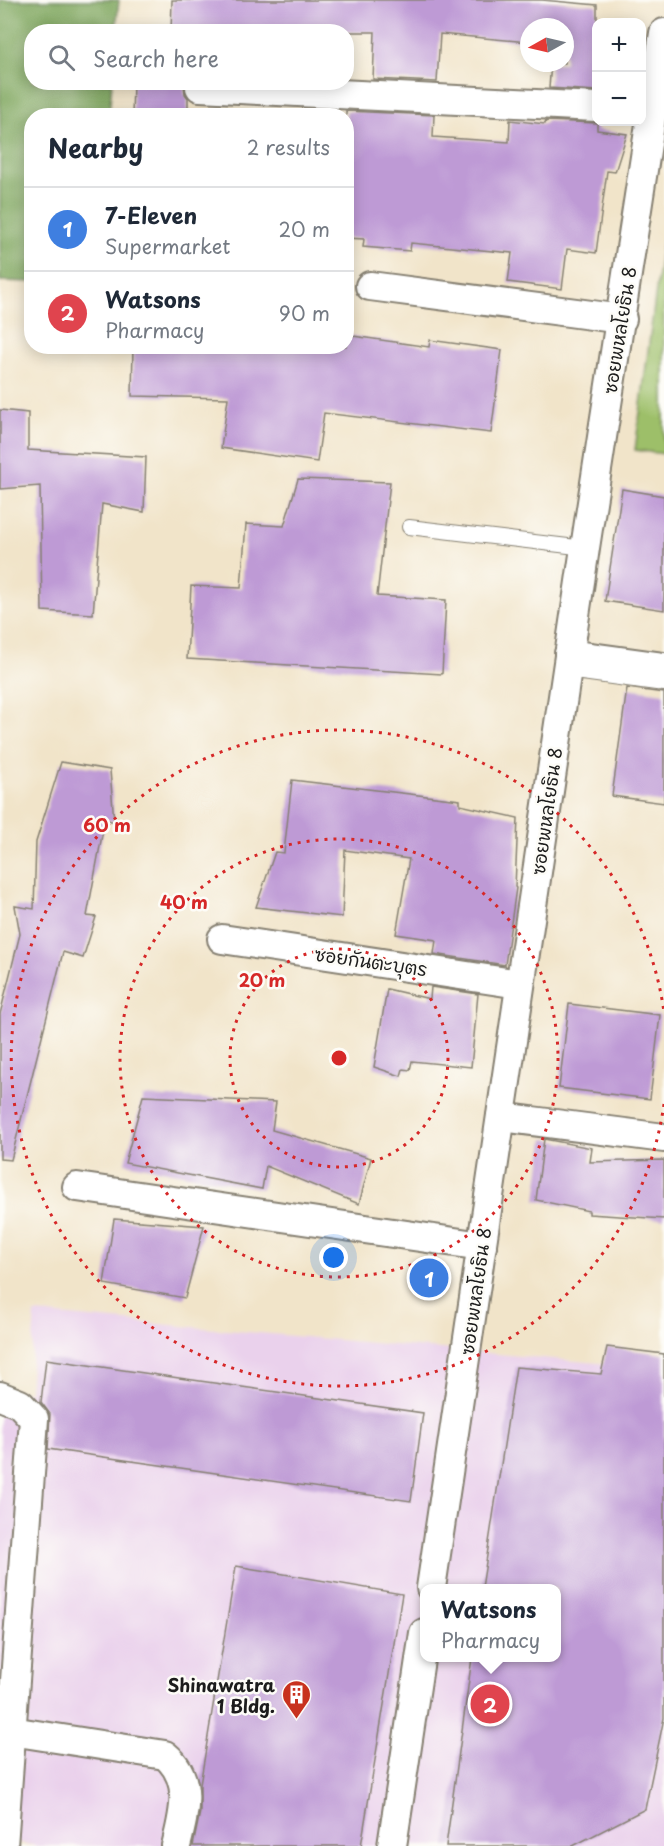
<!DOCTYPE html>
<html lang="en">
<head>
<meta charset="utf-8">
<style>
  body { margin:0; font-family:"Playpen Sans","Playpen Sans Thai",sans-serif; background:#f2f2f3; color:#1f2937 }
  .controls { position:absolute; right:18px; top:18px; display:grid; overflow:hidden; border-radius:12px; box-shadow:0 3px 15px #0003 }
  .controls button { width:54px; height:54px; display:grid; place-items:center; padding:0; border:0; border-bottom:2px solid #e0e1e3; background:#fff; color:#1f2937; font:30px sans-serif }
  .compass { position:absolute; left:520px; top:18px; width:54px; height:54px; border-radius:50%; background:#fff; box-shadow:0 3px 15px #0003; rotate:262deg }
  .you { position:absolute; left:334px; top:1258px; width:21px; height:21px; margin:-15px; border:4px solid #fff; border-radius:50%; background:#1a73e8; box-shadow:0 0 0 9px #1a73e833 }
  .badge { display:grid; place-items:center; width:39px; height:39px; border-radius:50%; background:#2563eb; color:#fff; font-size:20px; font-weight:700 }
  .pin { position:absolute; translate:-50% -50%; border:3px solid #fff; box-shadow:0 2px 6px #0006 }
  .popup { position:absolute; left:420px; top:1584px; width:141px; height:78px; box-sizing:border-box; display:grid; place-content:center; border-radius:12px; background:#fff; filter:drop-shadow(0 2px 4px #0005); font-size:20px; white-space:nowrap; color:#747a83 }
  .popup b { font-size:22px; color:#1f2937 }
  .popup::after { content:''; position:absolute; left:50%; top:100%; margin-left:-12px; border:12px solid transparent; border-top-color:#fff }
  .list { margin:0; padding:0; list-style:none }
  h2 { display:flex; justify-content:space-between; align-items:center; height:78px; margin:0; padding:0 24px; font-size:26px }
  h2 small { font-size:20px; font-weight:400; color:#747a83 }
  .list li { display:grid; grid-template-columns:39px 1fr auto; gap:18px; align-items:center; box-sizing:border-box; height:84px; padding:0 24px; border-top:2px solid #e0e1e3 }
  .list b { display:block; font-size:22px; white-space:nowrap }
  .list p { margin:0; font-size:20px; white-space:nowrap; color:#747a83 }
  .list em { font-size:20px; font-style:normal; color:#747a83 }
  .icon { flex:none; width:33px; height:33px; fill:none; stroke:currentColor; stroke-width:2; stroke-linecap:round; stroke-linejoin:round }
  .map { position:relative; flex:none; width:664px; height:1846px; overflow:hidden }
  .search { position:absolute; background:#fff; box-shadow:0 3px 15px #0003; left:24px; top:24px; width:330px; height:66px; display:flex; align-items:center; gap:15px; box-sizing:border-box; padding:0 21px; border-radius:24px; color:#747a83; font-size:22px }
  .panel { position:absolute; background:#fff; box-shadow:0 3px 15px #0003; left:24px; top:108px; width:330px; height:246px; border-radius:24px }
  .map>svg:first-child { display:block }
  .built { fill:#ead1ec; fill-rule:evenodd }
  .green { fill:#9dbf69; stroke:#5c6e42; stroke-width:1.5 }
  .forest { fill:#7ea65d; stroke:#4d613c; stroke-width:1.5 }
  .building { fill:#be9ad5 }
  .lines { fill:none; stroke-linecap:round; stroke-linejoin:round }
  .lane-casing { stroke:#868072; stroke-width:16 }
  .street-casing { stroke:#868072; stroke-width:32 }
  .lane { stroke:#fff; stroke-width:14 }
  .street { stroke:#fff; stroke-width:28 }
  .ring { fill:none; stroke:#d62828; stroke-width:3; stroke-dasharray:3 6 }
  .labels { text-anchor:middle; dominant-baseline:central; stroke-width:5; stroke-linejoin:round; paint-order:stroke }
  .street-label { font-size:18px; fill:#1c1c1c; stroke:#fdfcf7 }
  .poi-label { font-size:18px; font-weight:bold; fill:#1c1c1c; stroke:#fdfcf7; text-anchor:end }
  .centre { fill:#d62828; stroke:#fdfcf7; stroke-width:3 }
  .ring-label { font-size:18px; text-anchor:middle; font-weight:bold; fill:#d62828; stroke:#fdfcf7; stroke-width:5; stroke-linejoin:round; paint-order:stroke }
</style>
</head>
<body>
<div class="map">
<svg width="664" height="1846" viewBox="0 0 664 1846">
  <rect width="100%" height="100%" fill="#fdfcf7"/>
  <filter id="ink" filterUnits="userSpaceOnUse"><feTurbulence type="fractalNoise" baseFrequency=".0167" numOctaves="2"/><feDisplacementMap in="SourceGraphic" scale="12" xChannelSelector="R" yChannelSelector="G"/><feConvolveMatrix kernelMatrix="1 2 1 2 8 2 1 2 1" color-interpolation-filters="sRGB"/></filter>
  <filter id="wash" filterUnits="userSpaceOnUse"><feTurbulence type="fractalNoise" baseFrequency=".008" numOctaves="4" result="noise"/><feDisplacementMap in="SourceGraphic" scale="24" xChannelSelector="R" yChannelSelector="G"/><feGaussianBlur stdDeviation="1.35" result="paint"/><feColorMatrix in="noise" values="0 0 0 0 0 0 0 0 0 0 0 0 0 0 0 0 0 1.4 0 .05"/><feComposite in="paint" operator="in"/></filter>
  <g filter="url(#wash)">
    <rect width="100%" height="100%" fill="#f1e4c9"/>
    <path class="built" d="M35,1313L664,1369V1846H37L0,1839V1388L29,1393ZM424,1588H556V1658H424Z"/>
    <path class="green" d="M664,229V454L635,450Z"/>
    <path class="forest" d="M0,0H119L116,31L32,32V82L112,83L109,115L32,116L31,282L0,281Z"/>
    <g id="blocks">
      <g class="building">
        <path d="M172,0H542L597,5V91L549,88L551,63H565V27H529V42L440,34L437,82L373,79L375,32H171Z"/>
        <path d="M133,84L184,85L185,94L188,98V116H132Z"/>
        <path d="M346,111L434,115L433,137L509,142L510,120L545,124L546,121L597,123V130L627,134L615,172L607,171L596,253L567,249L562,289L508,282L512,253L411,243L410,251L363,247L364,239L346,238Z"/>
        <path d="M346,335L429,347L430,340L502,350L491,433L324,413L317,462L221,448L228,398L132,396L133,346H346Z"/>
        <path d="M0,410L28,413V450L146,457L144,512L102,504L93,614L42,611L40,486L0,489Z"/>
        <path d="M298,479L390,482L377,596L446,600L442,674L187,659L191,586L241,588L246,524L284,526Z"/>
        <path d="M622,489L664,496V610L605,601Z"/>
        <path d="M627,688L664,693V803L612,796Z"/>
        <path d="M61,762L110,770L114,822L105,819L87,916L96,917L83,958L63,952L11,1160L0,1159V1014L20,934L15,906L34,909L36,842Z"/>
        <path d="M292,780L460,800V805L518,818L515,887L516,888L505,965L434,954L436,940L396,934L409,859L345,850L342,917L256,907L275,852L284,853Z"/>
        <path d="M431,987L478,994L471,1067L412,1061L410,1070L403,1069L401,1076L374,1067L387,989L430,999Z"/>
        <path d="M569,1004L660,1015L650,1099L559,1088Z"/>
        <path d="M143,1096L276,1102L272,1130L371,1158L359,1204L266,1166L262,1189L125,1163Z"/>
        <path d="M544,1139L592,1148L590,1162L664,1160V1219L589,1214V1211L536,1200Z"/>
        <path d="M114,1219L204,1226L185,1298L104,1284Z"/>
        <path d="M607,1347L664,1354V1718L645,1809L573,1846H446L472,1658H556V1588H482L516,1367L601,1374Z"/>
        <path d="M46,1359L423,1413L411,1501L48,1449L50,1414L41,1402Z"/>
        <path d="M236,1566L402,1594L361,1846H193L200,1812V1785Z"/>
      </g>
    </g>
  </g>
  <g filter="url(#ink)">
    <use href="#blocks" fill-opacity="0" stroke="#868072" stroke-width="1.5"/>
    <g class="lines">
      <defs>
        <g id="lane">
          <path d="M409,527L585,548"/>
          <path d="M567,671L664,684"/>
        </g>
        <g id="street">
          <path d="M200,87L596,107"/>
          <path d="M370,286L622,319"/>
          <path d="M569,654L664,667"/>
          <path d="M222,939L520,984"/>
          <path d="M501,1117L664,1138"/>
          <path d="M77,1187L482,1246"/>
          <path d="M0,1396L20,1404L34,1419L3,1846"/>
          <path d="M431,1588L585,548L664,33"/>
          <path d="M11,1731L165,1755C194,1779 184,1814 176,1846"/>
          <path d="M392,1846L424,1633"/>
        </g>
      </defs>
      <use href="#lane" class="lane-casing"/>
      <use href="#street" class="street-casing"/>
      <use href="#lane" class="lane"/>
      <use href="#street" class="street"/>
    </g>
  </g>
  <g class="ring">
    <circle cx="339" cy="1058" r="109"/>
    <circle cx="339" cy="1058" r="219"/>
    <path d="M664 1104A328 328 0 1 1 664 1012"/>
  </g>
  <defs>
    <symbol id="building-pin" viewBox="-11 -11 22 30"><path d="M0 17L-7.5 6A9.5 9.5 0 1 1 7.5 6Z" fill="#c8321e" stroke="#fdfcf7"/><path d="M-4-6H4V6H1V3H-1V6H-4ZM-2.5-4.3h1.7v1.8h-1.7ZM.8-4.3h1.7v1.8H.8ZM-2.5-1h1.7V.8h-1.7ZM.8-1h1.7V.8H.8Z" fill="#fff"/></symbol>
  </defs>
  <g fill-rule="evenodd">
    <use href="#building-pin" x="280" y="1678" width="33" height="45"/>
  </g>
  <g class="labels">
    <g class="street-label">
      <text transform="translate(619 330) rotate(-81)">ซอยพหลโยธิน 8</text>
      <text transform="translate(546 811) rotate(-82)">ซอยพหลโยธิน 8</text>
      <text transform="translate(371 961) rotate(8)">ซอยกันตะบุตร</text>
      <text transform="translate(475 1291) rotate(-82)">ซอยพหลโยธิน 8</text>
    </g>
    <g class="poi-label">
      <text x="275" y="1684">Shinawatra<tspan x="275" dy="21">1 Bldg.</tspan></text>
    </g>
  </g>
  <circle cx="339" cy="1058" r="9" class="centre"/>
  <g class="ring-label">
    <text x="107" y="832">60 m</text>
    <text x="184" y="909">40 m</text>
    <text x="262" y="987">20 m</text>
  </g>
</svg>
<div class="controls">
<button>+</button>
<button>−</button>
</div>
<svg class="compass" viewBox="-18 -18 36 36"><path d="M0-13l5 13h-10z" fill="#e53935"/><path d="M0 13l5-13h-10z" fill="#747a83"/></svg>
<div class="you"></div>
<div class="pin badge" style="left:429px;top:1278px;background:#3f7fe0">1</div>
<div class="pin badge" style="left:490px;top:1704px;background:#e0444e">2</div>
<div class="popup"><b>Watsons</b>Pharmacy</div>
<div class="search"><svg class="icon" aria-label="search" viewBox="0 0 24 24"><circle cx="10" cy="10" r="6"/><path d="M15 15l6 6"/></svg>Search here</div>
<section class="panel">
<h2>Nearby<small>2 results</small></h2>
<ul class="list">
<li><span class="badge" style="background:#3f7fe0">1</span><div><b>7-Eleven</b><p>Supermarket</p></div><em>20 m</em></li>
<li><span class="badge" style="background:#e0444e">2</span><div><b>Watsons</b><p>Pharmacy</p></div><em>90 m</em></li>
</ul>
</section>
</div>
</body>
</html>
